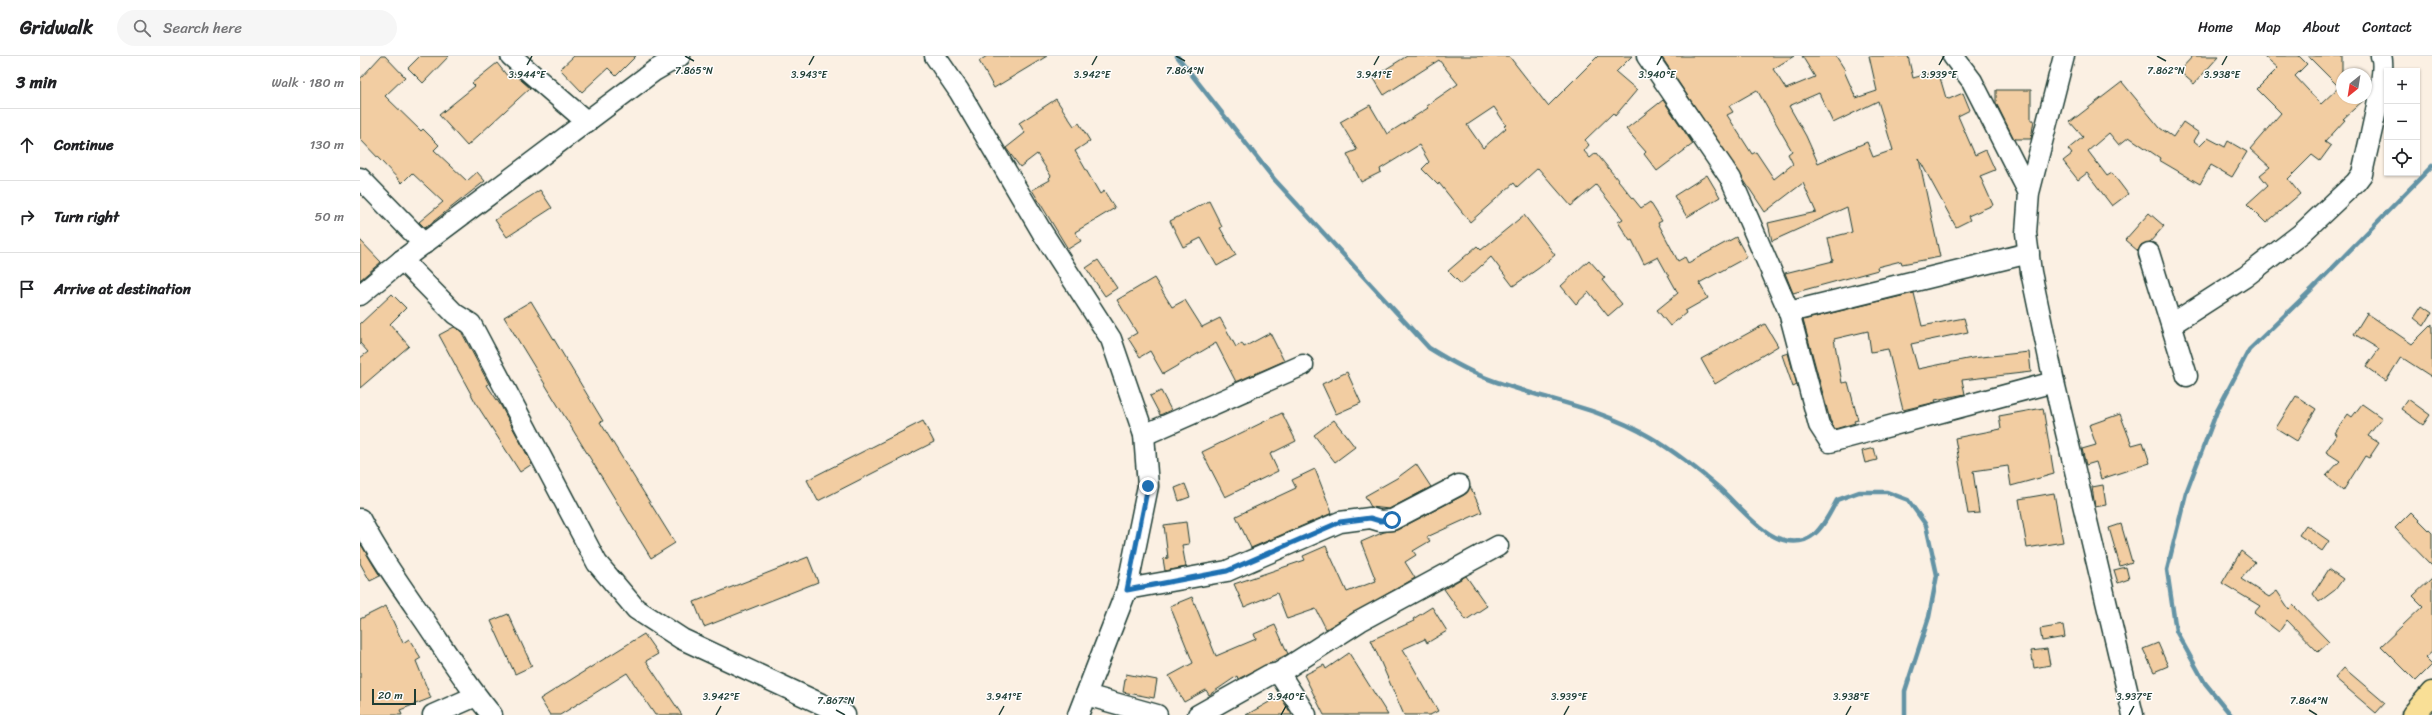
<!DOCTYPE html>
<html lang="en">
<head>
<meta charset="utf-8">
<style>
  body { margin:0; font-family:Sriracha,sans-serif; background:#f6f6f6; color:#202124 }
  .controls { position:absolute; right:12px; top:12px; display:grid; overflow:hidden; border-radius:0px; box-shadow:0 1px 3px #0004 }
  .controls button { width:36px; height:36px; display:grid; place-items:center; padding:0; border:0; border-bottom:1px solid #e0e0e0; background:#fff; color:#202124; font:20px sans-serif }
  .compass { position:absolute; left:1976px; top:12px; width:36px; height:36px; border-radius:50%; background:#fff; box-shadow:0 1px 3px #0004; rotate:210deg }
  .scale { position:absolute; left:12px; bottom:10px; width:44px; box-sizing:border-box; padding-left:4px; border:2px solid #1f3d34; border-top:0; font-size:11px; line-height:14px; white-space:nowrap; color:#1f3d34; -webkit-text-stroke:3px #fff; paint-order:stroke }
  .stop { position:absolute; width:12px; height:12px; margin:-9px; border:3px solid #1f6fb2; border-radius:50%; background:#fff }
  .stop.end { background:#1f6fb2; border-color:#fff; box-shadow:0 1px 4px #0008 }
  .list { margin:0; padding:0; list-style:none }
  h2 { display:flex; justify-content:space-between; align-items:center; height:52px; margin:0; padding:0 16px; font-size:17px }
  h2 small { font-size:13px; font-weight:400; color:#757577 }
  .list li { display:grid; grid-template-columns:26px 1fr auto; gap:12px; align-items:center; box-sizing:border-box; height:72px; padding:0 16px; border-top:1px solid #e0e0e0 }
  .list b { display:block; font-size:15px; white-space:nowrap }
  .list em { font-size:13px; font-style:normal; color:#757577 }
  .icon { flex:none; width:22px; height:22px; fill:none; stroke:currentColor; stroke-width:2; stroke-linecap:round; stroke-linejoin:round }
  .map { position:relative; flex:none; width:2072px; height:659px; overflow:hidden }
  header { display:flex; align-items:center; gap:24px; box-sizing:border-box; height:56px; padding:0 20px; background:#fff; border-bottom:1px solid #e0e0e0 }
  header strong { font-size:19px }
  nav { display:flex; gap:22px; margin-inline-start:auto; font-size:14px }
  .search { width:280px; height:36px; background:#f6f6f6; display:flex; align-items:center; gap:10px; box-sizing:border-box; padding:0 14px; border-radius:22px; color:#757577; font-size:15px }
  main { display:flex }
  aside { flex:1; background:#fff }
  .map>svg:first-child { display:block }
  .lines { fill:none; stroke-linecap:round; stroke-linejoin:round }
  .stream { stroke:#6393a5; stroke-width:4.5 }
  .building { fill:#f2cda2; stroke:#1f3d34; fill-rule:evenodd }
  .minor-casing { stroke:#1f3d34; stroke-width:23 }
  .major-casing { stroke:#1f3d34; stroke-width:25 }
  .minor { stroke:#fff; stroke-width:20 }
  .major { stroke:#f9df96; stroke-width:22 }
  .route { stroke:#1f6fb2; stroke-width:5 }
  .ticks { fill:none; stroke:#1f3d34; stroke-width:1.5 }
  .ticks-label { font-size:10px; text-anchor:middle; fill:#1f3d34; stroke:#fff; stroke-width:3; stroke-linejoin:round; paint-order:stroke }
</style>
</head>
<body>
<header>
<strong>Gridwalk</strong>
<div class="search"><svg class="icon" aria-label="search" viewBox="0 0 24 24"><circle cx="10" cy="10" r="6"/><path d="M15 15l6 6"/></svg>Search here</div>
<nav><a>Home</a><a>Map</a><a>About</a><a>Contact</a></nav>
</header>
<main>
<aside>
<h2>3 min<small>Walk · 180 m</small></h2>
<ul class="list">
<li><svg class="icon" aria-label="ahead" viewBox="0 0 24 24"><path d="M12 20V5M6 11l6-6 6 6"/></svg><div><b>Continue</b></div><em>130 m</em></li>
<li><svg class="icon" aria-label="right" viewBox="0 0 24 24"><path d="M7 20v-9h11M14 6l5 5-5 5"/></svg><div><b>Turn right</b></div><em>50 m</em></li>
<li><svg class="icon" aria-label="arrive" viewBox="0 0 24 24"><path d="M6 21V4h12l-3 4 3 4H6"/></svg><div><b>Arrive at destination</b></div></li>
</ul>
</aside>
<div class="map">
<svg width="2072" height="659" viewBox="0 0 2072 659">
  <rect width="100%" height="100%" fill="#fbf0e3"/>
  <filter id="ink" filterUnits="userSpaceOnUse"><feTurbulence type="fractalNoise" baseFrequency=".025" numOctaves="2"/><feDisplacementMap in="SourceGraphic" scale="8" xChannelSelector="R" yChannelSelector="G"/><feConvolveMatrix kernelMatrix="1 2 1 2 8 2 1 2 1" color-interpolation-filters="sRGB"/></filter>
  <g filter="url(#ink)">
    <g class="lines">
      <g class="stream">
        <path d="M817,0L914,123L1069,292C1090,305 1111,317 1134,325C1186,344 1241,352 1290,381C1311,393 1340,415 1358,431C1375,446 1399,476 1420,483C1453,494 1464,468 1477,444L1499,436H1527L1548,444L1566,469L1577,519L1569,561L1545,635V659"/>
        <path d="M1871,659L1845,627L1816,575L1807,514L1826,437L1857,355L1889,294L1953,232L2072,110"/>
      </g>
    </g>
    <g class="building">
      <path d="M21,0H25L45,21L25,40L61,75L63,73L79,89L74,94L107,125L117,116L125,125L65,172L59,166L83,146L52,117L42,127L0,83V23Z"/>
      <path d="M60,0H89L63,27L48,12Z"/>
      <path d="M214,0H276L256,20L248,12L222,36L200,13Z"/>
      <path d="M627,0H687L634,32L619,5Z"/>
      <path d="M1047,0H1149L1188,50L1238,0H1272L1256,16L1277,34L1255,60L1253,57L1225,84L1229,89L1224,95L1230,102L1236,97L1281,152L1290,146L1302,165L1298,167L1318,205L1325,201L1328,207L1376,181L1387,201L1339,227L1348,242L1325,255L1326,257L1310,270L1297,254L1318,237L1298,201L1284,208L1272,184L1270,185L1258,166L1263,163L1236,129L1211,150L1178,112L1157,131L1154,127L1110,166L1079,127L1078,129L1062,113L1069,106L1059,89L1020,113L1021,116L1001,126L987,98L997,94L980,66L1010,49L1027,78L1068,52L1066,50L1098,28L1079,4L1024,39L1013,21ZM1134,51L1146,69L1144,70L1146,72L1123,92L1107,69Z"/>
      <path d="M1301,0H1434L1413,13L1426,33L1455,21L1442,0H1476L1485,14L1484,15L1496,42L1517,35L1509,0H1548L1553,22L1578,15L1586,42L1589,43L1603,37L1610,54L1598,60L1615,99L1626,94L1635,114L1620,120L1633,149L1608,160L1610,164L1596,171L1559,103L1580,201L1542,208L1541,205L1517,211L1518,214L1433,237L1425,217L1473,205L1468,182L1492,176L1487,151L1412,185L1408,167L1456,156L1443,127L1405,156ZM1397,34L1432,95L1428,98L1433,108L1414,123L1396,96L1392,98L1367,59L1373,56L1369,50ZM1459,37L1473,67L1518,45L1533,94L1513,101L1507,86L1458,107L1446,80L1429,50Z"/>
      <path d="M1833,0H1859L1834,28L1819,15Z"/>
      <path d="M1904,0H1939L1947,8L1935,20L1961,48L1979,31L1948,0H1982V42H2006L1983,63L1985,64L1965,86L1971,90L1960,105L1952,99L1928,123L1940,138L1906,167L1887,148L1908,129L1900,119L1910,111L1890,93L1921,57L1897,33L1918,12Z"/>
      <path d="M137,7L148,21L153,17L170,32L107,90L79,59L115,30L112,27Z"/>
      <path d="M1762,26L1800,72L1813,81L1823,66L1839,77L1834,85L1840,90L1848,82L1865,91L1868,85L1887,96L1872,121L1851,109L1840,128L1799,104L1800,102L1769,81L1759,89L1749,77L1728,95L1747,120L1752,117L1768,138L1752,150L1727,117L1718,124L1703,105L1712,98L1708,93L1723,81L1710,66Z"/>
      <path d="M1636,34H1671V64H1674L1671,83H1654L1636,47Z"/>
      <path d="M696,43L714,70L719,67L730,85L715,95L740,138L744,135L755,152L715,176L721,185L708,193L672,134L690,124L689,122L691,120L677,98L660,111L646,92L665,77L659,67Z"/>
      <path d="M1303,44L1333,88L1297,115L1284,98L1286,96L1266,73Z"/>
      <path d="M1347,119L1360,141L1327,161L1314,140Z"/>
      <path d="M180,134L192,152L147,181L135,164Z"/>
      <path d="M849,145L862,171L860,172L876,199L857,210L841,182L823,191L810,165Z"/>
      <path d="M1789,157L1804,170L1790,186L1781,189L1778,195L1765,184Z"/>
      <path d="M1164,159L1195,199L1179,212L1153,230L1131,201L1101,228L1088,215L1117,190L1121,194Z"/>
      <path d="M0,184L21,206L0,224Z"/>
      <path d="M738,204L757,232L745,240L726,212Z"/>
      <path d="M1229,204L1245,222L1242,224L1262,248L1248,260L1229,236L1216,248L1201,230Z"/>
      <path d="M794,222L812,251L825,244L842,271L860,262L876,291L882,287L884,291L910,277L924,305L876,326L856,287L803,318L790,295L780,301L768,282L777,277L757,244Z"/>
      <path d="M1554,237L1562,270L1604,262L1608,276L1551,288L1558,313L1612,302L1669,296L1671,316L1602,324L1605,338L1575,344L1576,346L1543,354L1528,293L1511,296L1508,275L1474,283L1482,327L1488,326L1498,364L1494,365L1495,367L1475,373L1470,364L1443,264Z"/>
      <path d="M32,238L46,252L30,268L49,290L0,332V302L8,296L0,287V268Z"/>
      <path d="M171,245L243,365L240,366L315,487L291,502L144,261Z"/>
      <path d="M2062,250L2072,257L2064,270L2054,262Z"/>
      <path d="M2007,257L2052,288L2072,268V321L2041,301L2026,325L2006,311L2019,293L1994,278Z"/>
      <path d="M1405,268L1418,290L1355,328L1341,303Z"/>
      <path d="M94,271L101,275L129,328L127,329L141,350L172,408L160,416L117,349L79,279Z"/>
      <path d="M1428,297L1437,329L1433,331L1422,299Z"/>
      <path d="M987,316L1001,347L976,358L962,328Z"/>
      <path d="M801,335L811,354L800,359L790,340Z"/>
      <path d="M1936,340L1956,353L1937,385L1916,372Z"/>
      <path d="M2048,343L2070,359L2063,369L2041,353Z"/>
      <path d="M2002,348L2022,362L2008,380L2019,387L2009,402L2005,400L1983,435L1966,420L1980,405L1966,396L1977,378L1975,377L1988,358L1992,361Z"/>
      <path d="M1683,352L1694,418L1651,430L1648,410L1613,415L1619,457L1608,458L1595,382L1641,373L1639,360Z"/>
      <path d="M922,357L936,385L910,398L918,415L865,441L842,396Z"/>
      <path d="M1760,358L1772,389L1783,386L1790,407L1741,423L1736,406L1726,409L1722,393L1736,389L1729,369Z"/>
      <path d="M974,364L995,391L975,406L954,379Z"/>
      <path d="M563,365L574,386L458,445L447,424Z"/>
      <path d="M1514,392L1517,404L1505,407L1502,395Z"/>
      <path d="M1056,408L1071,431L1029,453L1011,451L1005,440L1037,422Z"/>
      <path d="M955,413L972,457L891,492L876,460L936,432L932,424Z"/>
      <path d="M825,428L830,441L819,445L815,432Z"/>
      <path d="M1743,429L1746,449L1735,451L1732,431Z"/>
      <path d="M1110,430L1122,456L1067,481L1070,485L1053,495L1056,499L1045,506L1055,522L966,573L956,553L927,563L917,537L884,551L874,528L945,504L943,500L966,490L987,536L1016,525L1001,486L1024,476L1037,474L1104,439Z"/>
      <path d="M1694,437L1703,486L1667,492L1659,443Z"/>
      <path d="M2051,456L2072,477V510L2035,472Z"/>
      <path d="M826,466L829,488L822,489L826,511L805,515L803,503L808,502L804,469Z"/>
      <path d="M1761,468L1772,506L1760,510L1749,472Z"/>
      <path d="M1946,469L1969,485L1962,495L1939,479Z"/>
      <path d="M0,487L20,520L10,525L0,507Z"/>
      <path d="M1881,495L1895,506L1881,523L1909,541L1917,535L1929,553L1933,549L1969,586L1958,596L1927,564L1919,576L1894,557L1900,550L1862,527Z"/>
      <path d="M448,501L458,526L344,571L334,546Z"/>
      <path d="M1766,511L1769,523L1758,527L1754,514Z"/>
      <path d="M1969,513L1983,523L1975,534L1959,546L1953,538Z"/>
      <path d="M1106,520L1127,550L1106,564L1084,533Z"/>
      <path d="M2072,522V596L2065,602L2072,609L2056,625L2021,590L2063,550L2053,540Z"/>
      <path d="M832,541L856,600L896,583L894,578L915,569L928,598L878,623L877,620L849,639L846,634L824,646L809,620L833,607L810,550Z"/>
      <path d="M26,550L43,587L49,583L61,602L56,605L71,642L40,654L42,659H0V563Z"/>
      <path d="M1072,551L1087,575L1067,587L1065,583L1043,593L1078,655L1070,659H1044L1011,584L1054,565L1053,563Z"/>
      <path d="M148,558L172,610L155,618L131,565Z"/>
      <path d="M1703,569L1705,581L1682,585L1680,573Z"/>
      <path d="M284,578L298,598L286,605L322,659H295L267,617L200,659H190L180,643Z"/>
      <path d="M1798,587L1808,610L1794,616L1783,593Z"/>
      <path d="M1687,593L1690,609L1674,612L1671,595Z"/>
      <path d="M989,597L1028,659H964L944,619L964,609L966,613Z"/>
      <path d="M1984,612L2025,647L2016,657L1975,622Z"/>
      <path d="M766,618L797,624L794,642L763,636Z"/>
      <path d="M920,640L932,659H886Z"/>
    </g>
    <g class="lines">
      <defs>
        <g id="minor">
          <path d="M151,0L227,66"/>
          <path d="M575,0L599,35L682,176L751,283L784,379L788,430L767,533L718,659"/>
          <path d="M1287,0L1371,123L1429,256L1459,369L1470,386L1694,326"/>
          <path d="M1593,0L1612,25L1669,137"/>
          <path d="M1704,0L1669,137L1666,177L1671,216L1694,326L1773,659"/>
          <path d="M0,122L64,188"/>
          <path d="M1789,197L1827,320"/>
          <path d="M42,204L95,258L111,268L237,507L276,553L322,583L485,659"/>
          <path d="M0,239L42,204L294,15L320,0"/>
          <path d="M1429,256L1669,197"/>
          <path d="M1812,268L1885,221L1942,177L1996,126L2002,118C2006,96 2028,16 2021,0"/>
          <path d="M784,379L943,309"/>
          <path d="M0,463C19,500 43,533 67,568C88,599 108,631 132,659"/>
          <path d="M767,533L867,515L980,466L1010,462L1020,465L1032,464L1099,429"/>
          <path d="M919,617L946,659"/>
          <path d="M726,639L797,659"/>
          <path d="M73,659L116,640"/>
          <path d="M838,659L909,619L919,617L1000,565L1138,490"/>
        </g>
        <path id="major" d="M2053,659L2072,637"/>
      </defs>
      <use href="#minor" class="minor-casing"/>
      <use href="#major" class="major-casing"/>
      <use href="#minor" class="minor"/>
      <use href="#major" class="major"/>
    </g>
  </g>
  <g class="lines" filter="url(#ink)">
    <path class="route" d="M788,430L767,534L867,515L980,466L1010,462L1020,465L1032,464"/>
  </g>
  <path class="ticks" d="M325,0L334,5M816,0L825,5M1797,0L1806,5M167,9L172,0M449,9L454,0M732,9L737,0M1014,9L1019,0M1297,9L1302,0M1579,9L1584,0M1862,9L1867,0M476,654L485,659M1949,654L1957,659M356,659L361,650M639,659L644,650M921,659L926,650M1204,659L1209,650M1486,659L1491,650M1769,659L1774,650"/>
  <g class="ticks-label">
    <text x="825" y="18">7.864°N</text>
    <text x="334" y="18">7.865°N</text>
    <text x="1806" y="18">7.862°N</text>
    <text x="167" y="22">3.944°E</text>
    <text x="449" y="22">3.943°E</text>
    <text x="732" y="22">3.942°E</text>
    <text x="1014" y="22">3.941°E</text>
    <text x="1297" y="22">3.940°E</text>
    <text x="1579" y="22">3.939°E</text>
    <text x="1862" y="22">3.938°E</text>
    <text x="361" y="644">3.942°E</text>
    <text x="644" y="644">3.941°E</text>
    <text x="926" y="644">3.940°E</text>
    <text x="1209" y="644">3.939°E</text>
    <text x="1491" y="644">3.938°E</text>
    <text x="1774" y="644">3.937°E</text>
    <text x="476" y="648">7.867°N</text>
    <text x="1949" y="648">7.864°N</text>
  </g>
</svg>
<div class="controls">
<button>+</button>
<button>−</button>
<button><svg class="icon" aria-label="locate" viewBox="0 0 24 24"><circle cx="12" cy="12" r="6"/><path d="M12 2v4M12 18v4M2 12h4M18 12h4"/></svg></button>
</div>
<svg class="compass" viewBox="-18 -18 36 36"><path d="M0-13l5 13h-10z" fill="#e53935"/><path d="M0 13l5-13h-10z" fill="#757577"/></svg>
<div class="scale">20 m</div>
<div class="stop" style="left:1032px;top:464px"></div>
<div class="stop end" style="left:788px;top:430px"></div>
</div>
</main>
</body>
</html>
